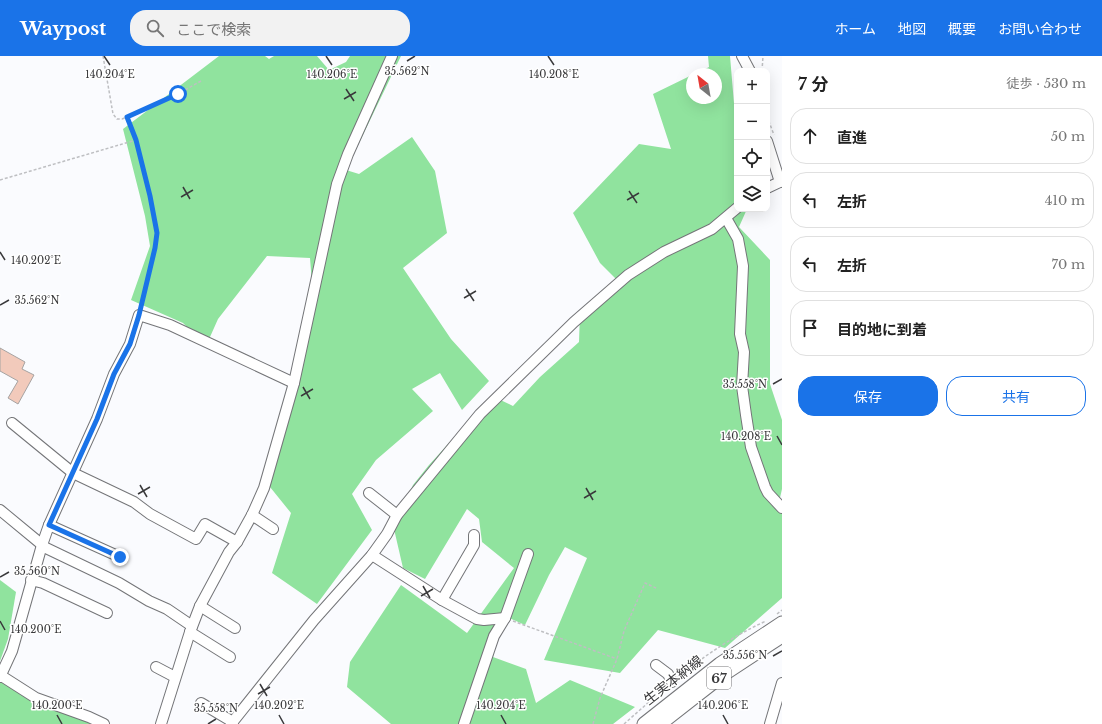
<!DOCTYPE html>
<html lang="ja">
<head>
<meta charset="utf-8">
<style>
  :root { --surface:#fff; --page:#f2f2f2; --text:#222; --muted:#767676; --line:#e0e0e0; --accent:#1a73e8 }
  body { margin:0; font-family:"Libre Baskerville","Noto Sans JP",serif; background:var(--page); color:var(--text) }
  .controls { position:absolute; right:12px; top:12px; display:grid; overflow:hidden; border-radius:8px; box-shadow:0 4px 16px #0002 }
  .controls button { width:36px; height:36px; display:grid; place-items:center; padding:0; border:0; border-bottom:1px solid var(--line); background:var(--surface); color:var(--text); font:20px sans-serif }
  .compass { position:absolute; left:686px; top:12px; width:36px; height:36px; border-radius:50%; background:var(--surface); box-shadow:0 4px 16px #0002; rotate:329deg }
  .stop { position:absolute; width:12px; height:12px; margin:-9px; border:3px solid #1a73e8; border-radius:50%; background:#fff }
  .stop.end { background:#1a73e8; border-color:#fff; box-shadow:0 1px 4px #0008 }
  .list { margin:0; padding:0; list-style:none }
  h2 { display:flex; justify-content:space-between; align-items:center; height:52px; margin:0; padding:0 16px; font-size:17px }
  h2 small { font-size:13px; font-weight:400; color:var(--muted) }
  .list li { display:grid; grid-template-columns:26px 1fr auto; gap:12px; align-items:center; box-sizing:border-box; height:56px; margin:0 8px 8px; padding:0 8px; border:1px solid var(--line); border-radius:16px }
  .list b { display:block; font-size:15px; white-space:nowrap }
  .list em { font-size:13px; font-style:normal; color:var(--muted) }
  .actions { display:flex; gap:8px; padding:12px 16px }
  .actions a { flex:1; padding:9px 0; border:1px solid var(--accent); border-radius:16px; text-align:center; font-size:14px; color:var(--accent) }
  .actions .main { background:var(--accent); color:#fff }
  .icon { flex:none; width:22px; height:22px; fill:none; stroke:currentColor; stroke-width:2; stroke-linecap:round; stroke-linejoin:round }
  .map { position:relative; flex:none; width:782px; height:668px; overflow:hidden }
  header { display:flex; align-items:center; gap:24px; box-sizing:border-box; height:56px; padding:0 20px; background:var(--accent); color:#fff }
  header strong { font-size:19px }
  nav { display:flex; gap:22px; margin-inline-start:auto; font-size:14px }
  .search { width:280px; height:36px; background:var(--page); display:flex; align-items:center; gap:10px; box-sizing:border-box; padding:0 14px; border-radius:16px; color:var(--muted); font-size:15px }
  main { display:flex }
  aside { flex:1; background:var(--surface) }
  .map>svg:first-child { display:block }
</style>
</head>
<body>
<header>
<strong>Waypost</strong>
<div class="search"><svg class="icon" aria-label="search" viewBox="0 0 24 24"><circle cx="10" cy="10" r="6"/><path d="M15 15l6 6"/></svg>ここで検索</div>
<nav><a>ホーム</a><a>地図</a><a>概要</a><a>お問い合わせ</a></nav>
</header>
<main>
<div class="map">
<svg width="782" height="668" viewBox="0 0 782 668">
  <rect width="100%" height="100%" fill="#fafbfe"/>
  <g fill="#90e39e">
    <path d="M219,0H265L269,3L274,0H317L329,14L346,6L350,0H401L346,114L359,118L412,81L435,115L447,177L403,212L451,283L489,325L462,354L440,317L412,333L433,355L376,404L352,438L372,474L317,548L272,517L291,457L270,431L288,349L314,254L310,202L267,200L218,263L206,290L183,267L131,244L150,190L145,160L123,73Z"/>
    <path d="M708,0H730L737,83V153H747L739,171L770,204V328L782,364V433L779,446L782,454V542L725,592L658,574L620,617L544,604L587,502L565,491L549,519L525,569L502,559L493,601L526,613L536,647L570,624L635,651L613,668H391L347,631L350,606L401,529L467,577L514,512L482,486L479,463L467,453L425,523L403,512L394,473L413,429L429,409L492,340L513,350L540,321L579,286L580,256L621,228L600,207L573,157L639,88L671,93L653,38L692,19V42H716V18H695L709,11Z"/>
    <path d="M0,524L16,536L8,583L0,605Z"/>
    <path d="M0,621L64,655L92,668H0Z"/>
  </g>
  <path fill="#f2cabb" stroke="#a6a3a2" d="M0,292L25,306L22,313L34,319L18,348L8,342L18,325L0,315Z"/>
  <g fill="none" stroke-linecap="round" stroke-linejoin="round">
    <defs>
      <g id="minor">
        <path d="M742,0L750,15"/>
        <path d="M767,85L780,126"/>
        <path d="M767,132L782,125"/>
        <path d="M726,162L738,183L743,210L740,278L744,296L742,330L746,359L751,391L765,431L768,437L782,452"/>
        <path d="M12,367L73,417L134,446L150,458L196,483L205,468L237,486"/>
        <path d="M369,437L397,459"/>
        <path d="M0,454L46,492L119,527L149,545L167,553L192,570"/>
        <path d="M252,459L273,473"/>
        <path d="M49,469L120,501"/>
        <path d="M372,499L442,544L477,563L484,564L505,562"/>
        <path d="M31,524L43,527L107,557"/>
        <path d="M442,544L474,489V479"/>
        <path d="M200,550L235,572"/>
        <path d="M190,576L230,601"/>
        <path d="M656,609L668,618L672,626"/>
        <path d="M156,611L175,621"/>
        <path d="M0,619L36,642L89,661L104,668"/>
        <path d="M0,621L12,595L42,489L49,469L97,363L114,318L130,288L139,259L170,269L294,327"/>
        <path d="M201,647L233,666"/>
        <path d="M161,668L190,576L200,550L229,496L237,486L252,459L264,432L294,327L337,128L348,98L392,0"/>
        <path d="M231,668L314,564L372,499L387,478L397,459L480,358L574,266L628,219L664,196L712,173L737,152"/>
        <path d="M464,668L494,580L505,562L528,498"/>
        <path d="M770,668L782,627"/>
      </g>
      <g id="major">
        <path d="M644,668L720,608L782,567"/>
        <path d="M660,668L724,618L782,580"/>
      </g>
    </defs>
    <use href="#minor" stroke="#747578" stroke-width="12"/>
    <use href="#major" stroke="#747578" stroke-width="15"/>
    <g stroke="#bebfc2" stroke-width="1.5" stroke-dasharray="3 2" stroke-linecap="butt">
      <path d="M103,0L113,58L117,63H122L127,61L178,38L201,25"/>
      <path d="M762,15L763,0"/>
      <path d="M767,50L768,63L774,79"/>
      <path d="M127,61L136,84L150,140L157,177L155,193L141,251"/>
      <path d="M0,124L136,84"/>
      <path d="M777,558L782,554"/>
      <path d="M513,565L617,603"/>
      <path d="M678,621C706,599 733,580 766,565"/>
      <path d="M593,668L600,642L617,603L624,575L645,527L658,533"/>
      <path d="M624,668L666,631"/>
    </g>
    <use href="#minor" stroke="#fff" stroke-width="10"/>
    <use href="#major" stroke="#fff" stroke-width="13"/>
  </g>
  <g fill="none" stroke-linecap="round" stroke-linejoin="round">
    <path stroke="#1a73e8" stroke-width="5" d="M120,501L49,469L97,363L114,318L130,288L139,259L155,192L157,177L150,140L136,84L127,61L178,38"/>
  </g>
  <path fill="none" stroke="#39393b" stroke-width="1.5" d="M104,0L110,9M326,0L332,9M548,0L554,9M407,5L415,0M346,33L354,45M344,43L356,36M183,131L190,143M629,135L637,147M181,141L193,134M627,144L639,137M0,196L5,204M466,233L474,245M464,242L476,235M0,249L9,244M773,328L782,323M303,331L310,343M301,340L313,333M777,380L782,389M140,429L147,441M586,432L593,444M138,438L150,431M584,442L596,435M0,521L9,516M423,530L430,542M421,540L433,533M0,565L5,574M773,600L782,595M260,628L267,640M258,638L270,631M57,659L62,668M279,659L284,668M501,659L506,668M723,659L728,668M208,668L216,663"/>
  <g text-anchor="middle" stroke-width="3" stroke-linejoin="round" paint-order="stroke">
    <rect fill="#fff" stroke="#747476" stroke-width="1" x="707" y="611" width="24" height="22" rx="3"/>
    <g font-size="13" font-weight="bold" fill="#39393b">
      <text x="719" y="627">67</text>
    </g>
    <g font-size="14" fill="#39393b" stroke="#fff">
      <text transform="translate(673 624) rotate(-38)" y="5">生実本納線</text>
    </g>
  </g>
  <g font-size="10" text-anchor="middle" fill="#39393b" stroke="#fff" stroke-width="3" stroke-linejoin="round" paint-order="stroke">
    <text x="407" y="19">35.562°N</text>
    <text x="332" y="22">140.206°E</text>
    <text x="110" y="22">140.204°E</text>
    <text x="554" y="22">140.208°E</text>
    <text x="36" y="208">140.202°E</text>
    <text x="37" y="248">35.562°N</text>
    <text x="745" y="332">35.558°N</text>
    <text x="746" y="384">140.208°E</text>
    <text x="37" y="519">35.560°N</text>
    <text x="36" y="577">140.200°E</text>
    <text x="745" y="603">35.556°N</text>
    <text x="57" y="653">140.200°E</text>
    <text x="279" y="653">140.202°E</text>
    <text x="501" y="653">140.204°E</text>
    <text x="723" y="653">140.206°E</text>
    <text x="216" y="656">35.558°N</text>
  </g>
</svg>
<div class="controls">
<button>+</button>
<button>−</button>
<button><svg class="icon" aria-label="locate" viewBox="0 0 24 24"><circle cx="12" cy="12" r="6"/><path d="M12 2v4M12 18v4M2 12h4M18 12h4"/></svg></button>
<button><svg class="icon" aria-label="layers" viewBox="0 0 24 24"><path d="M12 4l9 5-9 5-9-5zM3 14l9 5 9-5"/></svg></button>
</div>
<svg class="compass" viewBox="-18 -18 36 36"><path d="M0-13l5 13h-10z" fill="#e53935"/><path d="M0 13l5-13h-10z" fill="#767676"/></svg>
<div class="stop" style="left:178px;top:38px"></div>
<div class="stop end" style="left:120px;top:501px"></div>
</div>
<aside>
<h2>7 分<small>徒歩 · 530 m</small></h2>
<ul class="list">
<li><svg class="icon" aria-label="ahead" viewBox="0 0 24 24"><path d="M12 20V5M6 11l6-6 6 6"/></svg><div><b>直進</b></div><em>50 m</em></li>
<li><svg class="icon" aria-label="left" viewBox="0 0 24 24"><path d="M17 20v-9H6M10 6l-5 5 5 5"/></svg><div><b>左折</b></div><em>410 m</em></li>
<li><svg class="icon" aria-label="left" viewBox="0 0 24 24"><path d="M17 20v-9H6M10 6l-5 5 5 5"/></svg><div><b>左折</b></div><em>70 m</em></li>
<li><svg class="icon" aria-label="arrive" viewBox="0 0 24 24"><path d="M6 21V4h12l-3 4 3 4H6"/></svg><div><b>目的地に到着</b></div></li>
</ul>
<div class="actions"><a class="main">保存</a><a>共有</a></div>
</aside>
</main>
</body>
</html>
